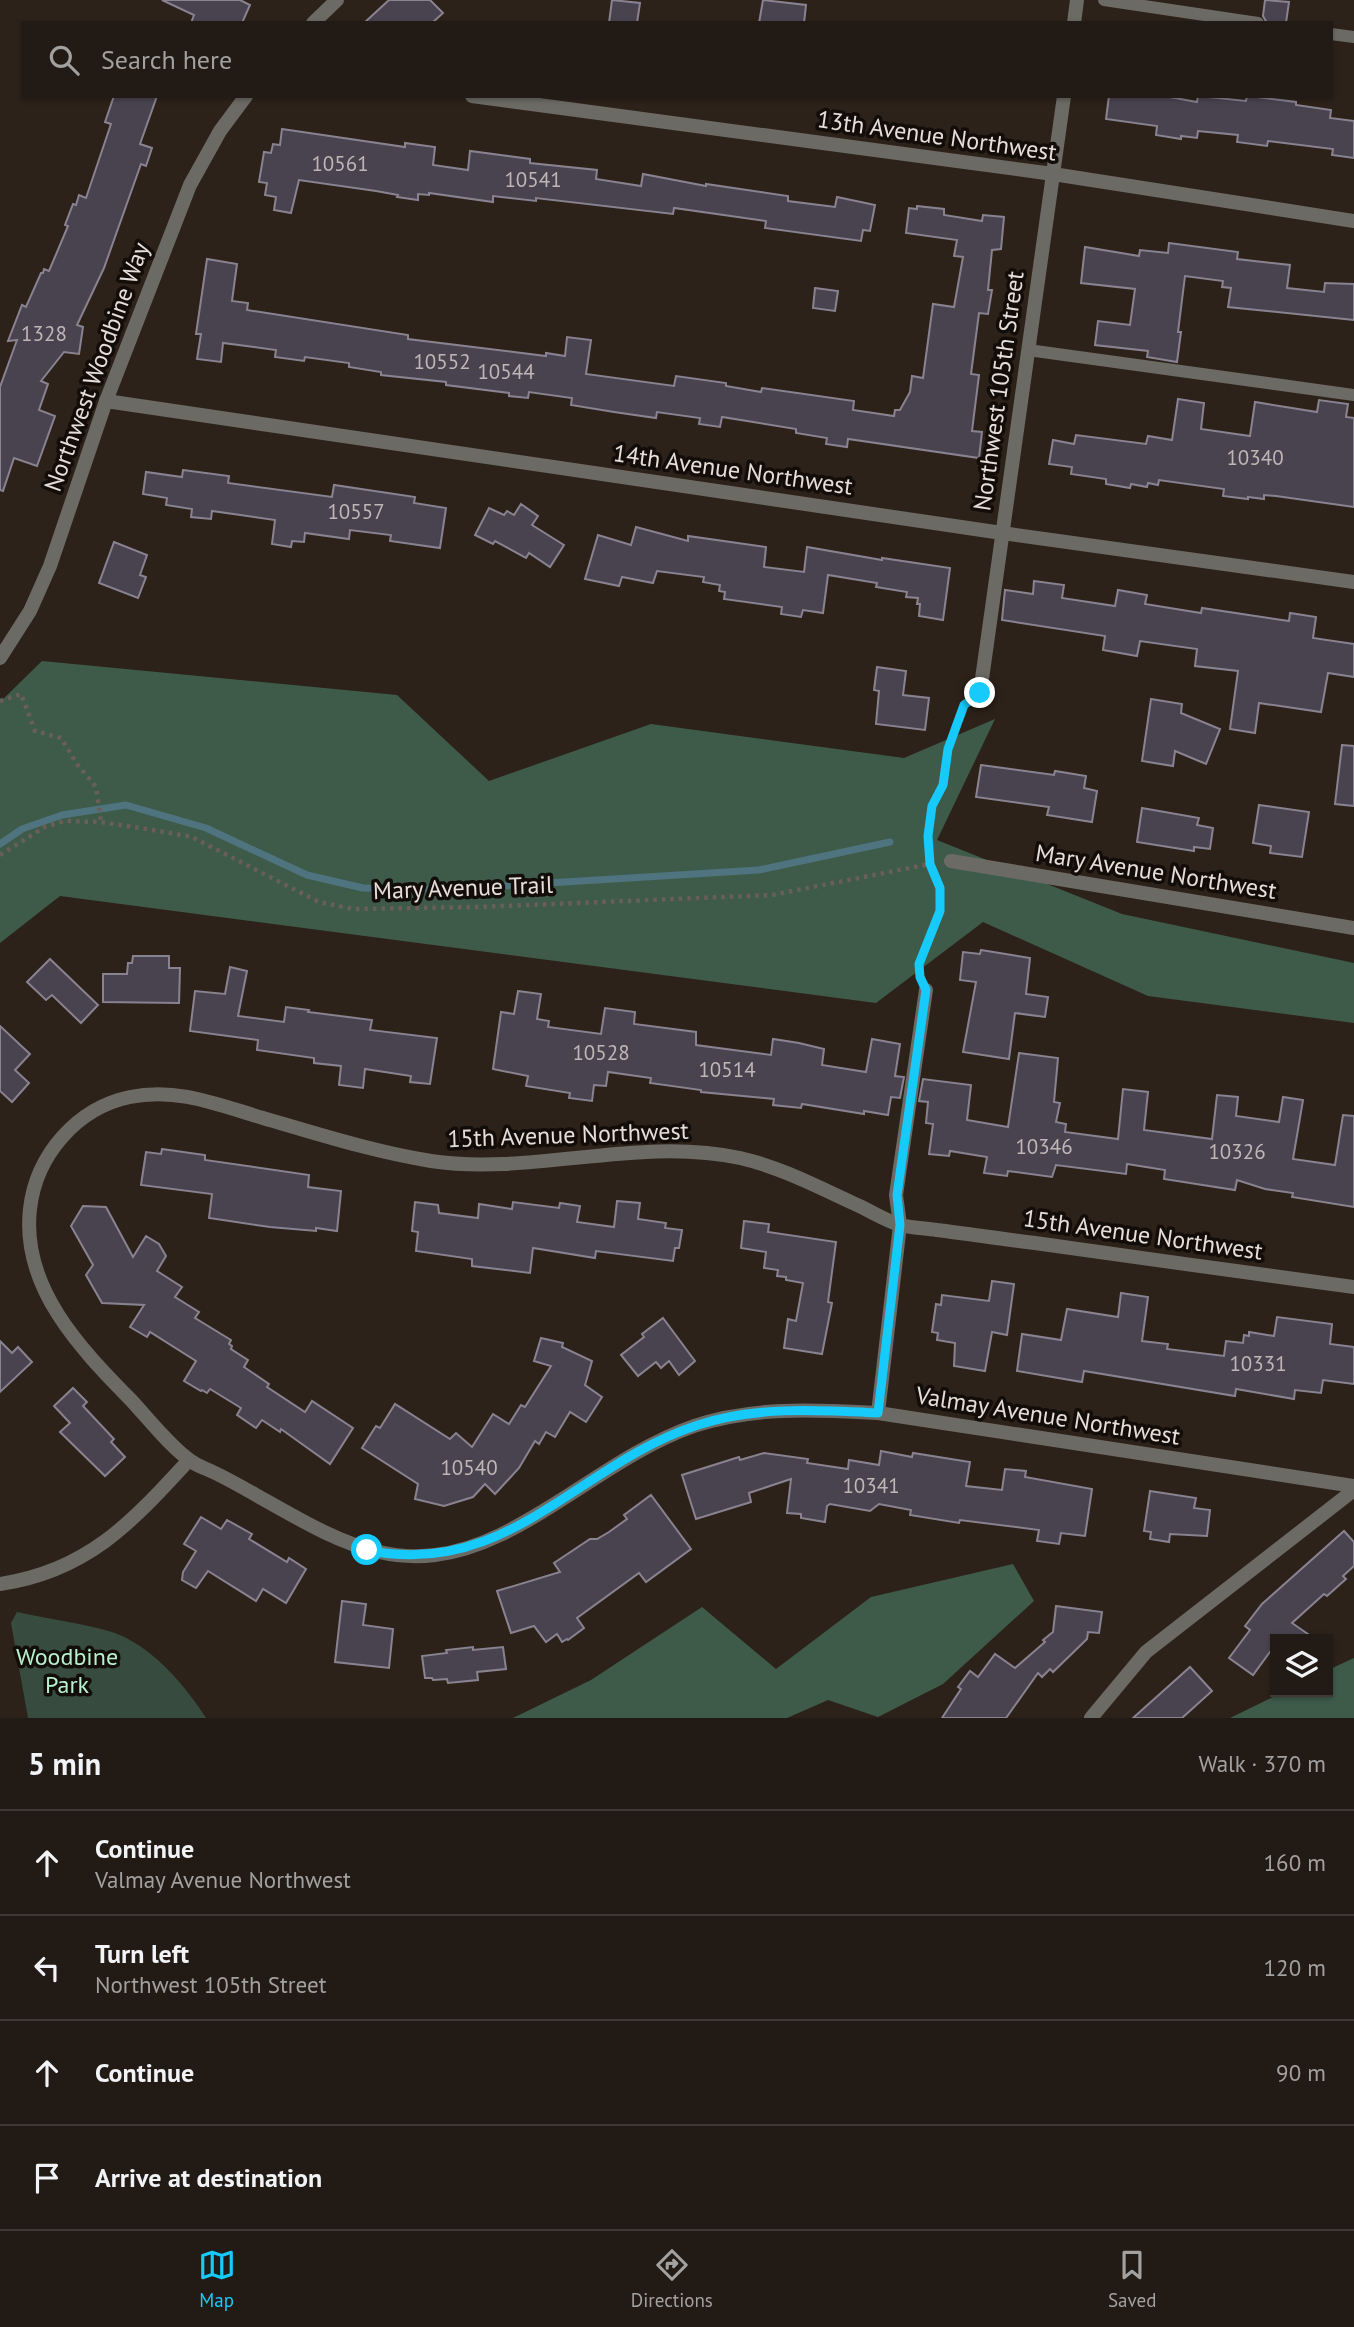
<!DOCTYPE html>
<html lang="en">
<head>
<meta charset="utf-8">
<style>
  :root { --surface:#221a14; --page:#2a231d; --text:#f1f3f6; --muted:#a2a1a0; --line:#3f3834; --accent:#16cafb }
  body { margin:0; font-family:"PT Sans",sans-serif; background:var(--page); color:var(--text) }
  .controls { position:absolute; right:21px; bottom:21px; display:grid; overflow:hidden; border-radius:0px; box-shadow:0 2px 5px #0004 }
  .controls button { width:63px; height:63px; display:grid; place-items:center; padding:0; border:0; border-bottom:2px solid var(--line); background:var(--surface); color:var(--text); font:35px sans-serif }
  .stop { position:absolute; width:21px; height:21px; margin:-16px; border:5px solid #16cafb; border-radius:50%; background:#fff }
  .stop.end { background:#16cafb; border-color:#fff; box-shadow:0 2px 7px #0008 }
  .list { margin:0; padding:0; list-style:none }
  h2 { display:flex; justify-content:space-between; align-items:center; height:91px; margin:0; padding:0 28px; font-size:30px }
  h2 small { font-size:23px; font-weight:400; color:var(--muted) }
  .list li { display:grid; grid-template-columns:46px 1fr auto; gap:21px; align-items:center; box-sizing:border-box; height:105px; padding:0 28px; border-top:2px solid var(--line) }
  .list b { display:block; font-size:26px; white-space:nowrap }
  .list p { margin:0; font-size:23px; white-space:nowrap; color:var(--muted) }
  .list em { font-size:23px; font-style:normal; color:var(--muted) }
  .icon { flex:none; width:38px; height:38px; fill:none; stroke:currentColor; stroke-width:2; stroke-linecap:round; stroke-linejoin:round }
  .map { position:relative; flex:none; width:1354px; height:1718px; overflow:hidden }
  .search { position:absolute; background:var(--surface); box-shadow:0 2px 5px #0004; left:21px; right:21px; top:21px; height:77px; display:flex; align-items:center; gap:18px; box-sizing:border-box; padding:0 24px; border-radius:0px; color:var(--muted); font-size:26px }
  .sheet { height:511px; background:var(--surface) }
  nav { display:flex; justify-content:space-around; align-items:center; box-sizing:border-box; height:98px; border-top:2px solid var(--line); background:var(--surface); font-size:19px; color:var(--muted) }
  nav a { display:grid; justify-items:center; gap:4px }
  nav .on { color:var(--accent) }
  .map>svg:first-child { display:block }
</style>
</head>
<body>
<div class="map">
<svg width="1354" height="1718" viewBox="0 0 1354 1718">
  <rect width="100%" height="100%" fill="#2d221a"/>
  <path fill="#374c3f" d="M17,1612C48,1619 81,1623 112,1632C151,1645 185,1685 206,1718H28L11,1623Z"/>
  <g fill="#3e5b4a">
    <path d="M42,661L397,695L489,781L651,724L904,758L995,719L937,840L1122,914L1354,963V1023L1148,996L983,922L876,1003L60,896L0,943V702Z"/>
    <path d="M1013,1564L1034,1601L943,1684L878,1717L828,1700L787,1718H513L591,1680L702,1607L776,1669L871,1597Z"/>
    <path d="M1354,1658V1718H1230L1283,1692H1328V1670Z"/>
  </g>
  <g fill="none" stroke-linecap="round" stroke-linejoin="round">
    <path stroke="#4f747f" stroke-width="7" d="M0,844L22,829L62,815L126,805L206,828L307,875L363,888L453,889L759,870L890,842"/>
  </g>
  <g fill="#49434f" stroke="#898391" stroke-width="2">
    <path d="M162,0H240L250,5L242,23H191L194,15Z"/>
    <path d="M389,0H430L443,13L432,23H364Z"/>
    <path d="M612,0L640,3L637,23H609Z"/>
    <path d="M763,0L806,5L804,23H759Z"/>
    <path d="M1265,0L1289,2L1286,23H1267L1263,16Z"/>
    <path d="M114,96H157L140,144L152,148L146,166L141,164L104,268L77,325L83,327L79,354L64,352L41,381L48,384L39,410L55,416L37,466L14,458L3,491L0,490V387L17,340L8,341L22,305L26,307L41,273H43L44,269L49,271L68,226L65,225L73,204L76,205L79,195L86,198L111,124L105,122Z"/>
    <path d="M1109,96H1164L1197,102L1198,96L1246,101L1247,96H1249L1296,102V105L1331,110L1330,118L1354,121V158L1332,155L1333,149L1268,141L1267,146L1237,142L1238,135L1198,131L1197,138L1181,136V139L1156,135L1157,126L1106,119Z"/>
    <path d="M282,129L405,147V143L435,147L433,165L468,170L470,151L530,159V163L597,170L596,179L641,186L643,174L706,186V184L788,196V201L835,207L837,197L875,205L870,231L863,230L861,241L765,228L766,221L674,208L673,214L536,198V201L493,196V202L429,193V195L418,194V200L397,197L398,195L376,191L299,180L291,213L274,210L276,197L265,195L267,183L259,182L264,152L271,153L273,144L280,145Z"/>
    <path d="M917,206L944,209V215L982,221L983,215L1004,217L1001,249L992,250L988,290H992L988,314L979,313L971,374L979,375L972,431L982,432L979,458L848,439L847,447L826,444L827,438L796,433V429L722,417L720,427L699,424L700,418L657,412L656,418L614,412L571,405L572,398L529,392L528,398L509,396V393L446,385V382L381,375V372L349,367V363L305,357L304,361L275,357L276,350L223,343L221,362L197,359L201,334H196L207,259L237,264L232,301L248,303L247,310L408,335V339L546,356V353L565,356L567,337L591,340L586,374L674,386L676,376L726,383V386L761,392L762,388L854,401L853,410L894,416L895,410H900L910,392L912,376L923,378L933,304L954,307L963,257L954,256L957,240L906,233L909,208L917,209Z"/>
    <path d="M1169,243L1238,252L1237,259L1290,265L1287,288L1324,292L1325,283L1354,284V320L1228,307L1231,288L1222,287L1223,281L1185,276L1178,332H1181L1177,362L1147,357L1148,351L1095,345L1098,321L1130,325L1135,289L1081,283L1085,247L1139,256L1140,250L1168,253Z"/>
    <path d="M815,288L838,291L835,311L813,308Z"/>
    <path d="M1178,399L1204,403L1201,429L1250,436L1255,402L1317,412L1319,400L1348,404L1346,417L1354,418V507L1276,496L1264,495V499L1248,497V499L1223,496L1224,489L1159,480L1158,485L1148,483L1147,487L1131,484L1130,488L1106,484V479L1071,474L1072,467L1049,464L1053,440L1074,444L1076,435L1146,444L1148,436L1172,440Z"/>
    <path d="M183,470L229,476L228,483L332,497L334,485L415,497L414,503L446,508L440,548L390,541L391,535L350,530L349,539L305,533L304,542L292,541L291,547L272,544L275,520L212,511L211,519L191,517L192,509L166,505L167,498L143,494L146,472L182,477Z"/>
    <path d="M521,504L538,516L532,525L564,545L550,567L529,553L526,558L495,541L493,544L475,535L489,508L504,515L507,511L514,515Z"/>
    <path d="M636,527L688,541V536L766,547L764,567L804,572L807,547L882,560V558L950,568L943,620L919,616L920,604H917L918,598L906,597L907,592L876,587L877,583L828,575L823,613L803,610L801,617L781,614L782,607L724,599L725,592L719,591L720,585L703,582L704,577L657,571L653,583L622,577L619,586L585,579L598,535L631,545Z"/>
    <path d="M114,542L147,555L140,575L146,577L138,598L99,583Z"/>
    <path d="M1034,581L1064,585L1062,598L1115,606L1118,590L1147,595L1145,604L1201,613L1202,608L1289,621L1290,613L1316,617L1313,638L1354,644V677L1328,673L1321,712L1259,703L1255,733L1230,729L1238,671L1195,666L1197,649L1140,641L1137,656L1103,650L1105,636L1002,620L1005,590L1033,594Z"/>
    <path d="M877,667L906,671L903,695L929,698L925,730L876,724L879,691L874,690Z"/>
    <path d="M1151,699L1182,704L1181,713L1220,729L1206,764L1175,751L1173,766L1142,761Z"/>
    <path d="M1342,745L1354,746V806L1335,804Z"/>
    <path d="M981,765L1054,775L1055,771L1086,776L1084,788L1097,791L1092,822L1047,815L1049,807L976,797Z"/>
    <path d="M1259,805L1309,812L1302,857L1270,853L1271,846L1253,843Z"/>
    <path d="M1142,808L1199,818L1197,825L1213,828L1210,849L1194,847V851L1137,842Z"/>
    <path d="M981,950L1030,958L1026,994L1048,997L1045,1017L1015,1013L1009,1059L963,1052L976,982L960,980L963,952L980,954Z"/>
    <path d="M133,956H169V968H180L179,1003L103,1002V974H127L128,963H132Z"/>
    <path d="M50,959L98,1005L81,1023L52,995L46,1000L27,982Z"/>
    <path d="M230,967L247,971L238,1016L284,1022L286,1007L309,1010L308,1012L372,1020L370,1030L437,1038L430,1084L410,1082L411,1076L365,1069L363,1088L339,1085L341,1066L314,1063V1058L257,1050L258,1040L190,1031L195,991L225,994Z"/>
    <path d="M518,991L541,994L537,1019L549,1021L548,1027L601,1034L605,1008L635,1012L634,1024L696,1032V1045L771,1055L773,1039L799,1043L824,1049L822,1065L866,1072L872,1039L900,1044L895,1076L904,1077L900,1098L891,1097L888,1115L864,1111V1114L802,1104L801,1108L773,1105L774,1099L701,1092V1090L650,1083L651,1078L608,1072L606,1086L594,1085L592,1101L569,1098L570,1093L526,1086L528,1076L493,1069L501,1012L514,1014Z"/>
    <path d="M0,1026L30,1054L15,1070L29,1083L12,1102L0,1091Z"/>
    <path d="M1019,1053L1058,1058L1054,1102L1060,1103L1056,1122L1066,1124L1065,1132L1118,1139L1123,1089L1148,1092L1144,1130L1212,1139L1217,1095L1238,1097L1236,1116L1279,1122L1283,1097L1303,1100L1293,1159L1335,1165L1343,1115L1354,1116V1207L1292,1197L1293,1193L1265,1189L1237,1180L1235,1190L1164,1179L1165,1170L1127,1164L1126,1174L1056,1165L1052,1177L1008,1171L1007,1176L984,1173L987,1157L950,1151L949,1156L929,1154L933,1124L926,1123L928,1102L919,1101L923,1079L971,1085L967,1120L1008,1127Z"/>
    <path d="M162,1149L205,1155V1160L309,1175L308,1187L341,1191L337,1231L316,1228V1231L270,1227L209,1218L212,1194L141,1185L146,1152L161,1154Z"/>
    <path d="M617,1201L640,1203L638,1219L666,1223L665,1228L682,1230L679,1248H675L673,1261L596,1251L595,1258L533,1248L530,1273L472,1266V1259L416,1251L418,1232L412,1231L415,1202L438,1205L439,1213L478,1218L479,1204L512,1209L513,1202L559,1208L560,1203L580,1206L577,1222L614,1227Z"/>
    <path d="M83,1206L106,1207L133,1257L146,1236L159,1244L166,1256L157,1271L182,1287L175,1297L199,1312L195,1318L231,1340L229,1344L232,1346L231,1349L248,1360L244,1367L269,1384L267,1387L305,1412L312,1401L353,1428L330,1464L281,1429L280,1432L262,1420L256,1428L237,1415L241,1408L210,1389L207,1393L202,1390L201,1391L184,1381L196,1361L150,1332L147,1337L130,1327L144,1305L102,1303L86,1275L93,1265L71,1226Z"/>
    <path d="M744,1221L769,1224L768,1232L836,1242L828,1302L832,1303L822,1354L784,1348L788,1319L796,1321L803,1283L786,1280V1277L777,1276L778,1270L764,1268L766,1252L741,1248Z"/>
    <path d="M992,1281L1014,1284L1007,1335L992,1332L985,1371L954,1366L955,1343L937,1340L938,1333L932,1332L936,1304L941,1305L942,1295L989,1301Z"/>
    <path d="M1121,1293L1148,1297L1142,1341L1168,1344L1167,1349L1224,1356L1226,1341L1243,1343L1244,1335L1249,1336V1332L1274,1336L1277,1317L1332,1324L1330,1344L1354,1347V1384L1323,1380L1321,1393L1295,1390L1294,1399L1236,1389L1235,1396L1084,1371L1082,1382L1017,1371L1022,1334L1061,1340L1067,1309L1118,1317Z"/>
    <path d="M663,1318L695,1361L679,1375L669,1361L661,1368L656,1362L638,1376L621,1355L644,1337L642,1334Z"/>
    <path d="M541,1338L563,1343L562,1347L592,1361L585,1385L602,1397L586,1422L570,1412L555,1437L546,1432L539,1444L535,1441L519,1468L495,1494L485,1484L473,1497L444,1506L415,1499L418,1484L362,1448L376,1426L380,1428L395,1404L450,1439L456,1433L472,1447L493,1414L509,1424L521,1405L525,1407L551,1366L534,1361Z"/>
    <path d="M0,1341L12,1353L18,1347L32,1362L0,1392Z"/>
    <path d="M73,1388L87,1402L83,1406L114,1439L111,1442L125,1457L105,1476L60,1432L70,1423L54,1406Z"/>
    <path d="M881,1451L912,1457L913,1453L970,1462L966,1486L1002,1490L1005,1469L1026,1471L1025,1477L1092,1489L1085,1536L1061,1533L1059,1544L1037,1541L1039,1530L960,1520L959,1523L910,1515L911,1510L879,1504L870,1511L830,1504L827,1506L825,1522L801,1518V1514L787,1513L791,1479L749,1493L751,1502L696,1519L682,1475L739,1457L740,1460L764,1453L808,1459L807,1463L848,1469L849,1460L879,1465Z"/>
    <path d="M1150,1491L1196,1498L1194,1508L1210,1510L1207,1536L1170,1534L1169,1542L1150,1539L1151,1532L1144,1531Z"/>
    <path d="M651,1495L691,1549L646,1582L639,1573L577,1618L584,1628L568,1640L567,1639L562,1642L557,1634L546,1642L534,1626L511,1633L497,1591L560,1572L554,1563L590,1539H597L609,1532L627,1519L624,1515Z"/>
    <path d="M201,1517L221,1529L227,1520L252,1534L249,1539L287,1562L289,1558L306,1569L286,1603L263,1589L256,1601L208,1571L196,1588L182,1580L183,1572L196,1551L184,1544Z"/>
    <path d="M1344,1531L1354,1542V1566L1343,1576L1346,1579L1327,1596L1324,1594L1292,1623L1315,1639H1275V1645L1253,1675L1229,1658L1250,1630L1245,1626L1262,1604Z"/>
    <path d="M342,1601L366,1604L363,1625L393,1629L389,1668L335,1662Z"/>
    <path d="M1056,1606L1102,1612L1099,1633L1088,1632L1087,1639L1053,1672L1050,1669L1042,1677L1038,1673L1006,1718H942L961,1689L958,1687L970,1671L978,1677L995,1654L1015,1668L1045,1642L1043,1640L1053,1632Z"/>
    <path d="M473,1647V1650L503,1647L506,1669L477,1672L478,1680L448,1683L447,1679L433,1680L432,1678H425L422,1656L447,1653L446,1650Z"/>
    <path d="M1190,1667L1212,1691L1182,1718H1133Z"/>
  </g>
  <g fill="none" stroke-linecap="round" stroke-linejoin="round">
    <g stroke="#695f58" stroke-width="4.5" stroke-dasharray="3.5 5" stroke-linecap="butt">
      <path d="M0,701L21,694L35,731L61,738L77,764L96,787L101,822"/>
      <path d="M0,855L45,827L64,821L101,822L153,830L192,837L319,902L353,909L479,907L772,895L935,863"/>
      <path d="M920,976L919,964L940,911V888L930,864L928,836L932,806L943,785L949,749L965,704"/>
    </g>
    <g stroke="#6c6a64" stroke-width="12">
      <path d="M1104,0L1258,23"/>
      <path d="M1331,34L1354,37"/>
      <path d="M1028,350L1354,395"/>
    </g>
    <g stroke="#6c6a64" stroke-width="14">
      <path d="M313,23L337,0"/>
      <path d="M1074,23L1077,0"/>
      <path d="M472,96L1053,174L1354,221"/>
      <path d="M106,401L1002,533L1354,582"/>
      <path d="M0,658L30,611L50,566L106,401L190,185L220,131L246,96"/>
      <path d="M980,693L1064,96"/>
      <path d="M951,861L1354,928"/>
      <path d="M1354,1287C1248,1273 1141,1258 1035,1243C1002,1239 969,1234 937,1230C925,1228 911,1228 900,1225C884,1220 869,1210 855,1204C818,1187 780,1167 740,1158C637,1136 533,1176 431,1161C374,1152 318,1134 263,1118C219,1105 177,1087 130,1097C77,1108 36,1155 30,1209C21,1287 80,1348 130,1399C147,1417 171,1448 191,1461C197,1466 205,1468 213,1472C228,1479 242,1487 256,1495C341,1543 402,1582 500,1535C567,1503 623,1451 694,1426C753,1406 817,1410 878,1413L1354,1486"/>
      <path d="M878,1413L900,1225L896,1195L926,990"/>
      <path d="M0,1584C88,1571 132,1522 189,1460"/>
      <path d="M1091,1718L1146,1652L1354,1490"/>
    </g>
  </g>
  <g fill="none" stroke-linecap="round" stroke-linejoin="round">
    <path stroke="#16cafb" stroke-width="9" d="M367,1550C507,1580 579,1463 698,1425C756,1406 818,1410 878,1413L900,1225L897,1195L926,990L920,977L919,964L940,911V888L930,864L928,836L932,806L943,785L948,749L964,705L980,693"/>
  </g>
  <g text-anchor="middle" stroke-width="7" stroke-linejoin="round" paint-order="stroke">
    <g font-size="21" fill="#bfb7b6">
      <text x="340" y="171">10561</text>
      <text x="533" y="187">10541</text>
      <text x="44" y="341">1328</text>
      <text x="442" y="369">10552</text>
      <text x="506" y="379">10544</text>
      <text x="1255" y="465">10340</text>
      <text x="356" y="519">10557</text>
      <text x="601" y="1060">10528</text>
      <text x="727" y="1077">10514</text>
      <text x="1044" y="1154">10346</text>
      <text x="1237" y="1159">10326</text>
      <text x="1258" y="1371">10331</text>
      <text x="469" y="1475">10540</text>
      <text x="871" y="1493">10341</text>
    </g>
    <g font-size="24" fill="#e6ded8" stroke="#120d09">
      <text transform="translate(937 136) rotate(8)" y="8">13th Avenue Northwest</text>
      <text transform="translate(97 367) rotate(-70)" y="8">Northwest Woodbine Way</text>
      <text transform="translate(999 391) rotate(-82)" y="8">Northwest 105th Street</text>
      <text transform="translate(733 470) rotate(8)" y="8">14th Avenue Northwest</text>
      <text transform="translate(1156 872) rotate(9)" y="8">Mary Avenue Northwest</text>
      <text transform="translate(463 888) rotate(-2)" y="8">Mary Avenue Trail</text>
      <text transform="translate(568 1135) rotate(-2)" y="8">15th Avenue Northwest</text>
      <text transform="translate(1143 1235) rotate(8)" y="8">15th Avenue Northwest</text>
      <text transform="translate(1048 1416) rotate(9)" y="8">Valmay Avenue Northwest</text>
    </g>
    <g font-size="24" fill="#b7f0cd" stroke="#120d09">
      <text x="67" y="1665">Woodbine<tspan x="67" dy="28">Park</tspan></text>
    </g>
  </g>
</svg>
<div class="controls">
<button><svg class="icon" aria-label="layers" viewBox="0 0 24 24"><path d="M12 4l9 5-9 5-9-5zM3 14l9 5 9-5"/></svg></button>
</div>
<div class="stop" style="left:367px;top:1550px"></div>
<div class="stop end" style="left:980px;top:693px"></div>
<div class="search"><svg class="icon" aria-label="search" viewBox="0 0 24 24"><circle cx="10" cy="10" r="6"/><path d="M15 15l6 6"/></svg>Search here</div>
</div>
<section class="sheet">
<h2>5 min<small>Walk · 370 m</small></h2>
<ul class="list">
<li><svg class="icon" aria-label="ahead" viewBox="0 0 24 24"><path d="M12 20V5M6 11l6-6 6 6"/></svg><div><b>Continue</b><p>Valmay Avenue Northwest</p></div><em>160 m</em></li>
<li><svg class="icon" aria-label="left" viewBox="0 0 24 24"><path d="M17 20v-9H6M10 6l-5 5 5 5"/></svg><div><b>Turn left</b><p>Northwest 105th Street</p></div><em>120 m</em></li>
<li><svg class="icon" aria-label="ahead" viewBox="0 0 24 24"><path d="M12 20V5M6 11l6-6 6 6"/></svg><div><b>Continue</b></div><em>90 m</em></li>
<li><svg class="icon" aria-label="arrive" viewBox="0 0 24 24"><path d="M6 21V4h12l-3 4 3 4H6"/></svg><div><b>Arrive at destination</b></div></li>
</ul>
</section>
<nav>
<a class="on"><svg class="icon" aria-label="map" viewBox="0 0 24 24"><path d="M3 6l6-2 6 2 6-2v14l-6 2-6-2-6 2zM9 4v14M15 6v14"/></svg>Map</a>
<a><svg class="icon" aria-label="directions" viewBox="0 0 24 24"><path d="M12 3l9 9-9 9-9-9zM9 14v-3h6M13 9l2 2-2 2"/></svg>Directions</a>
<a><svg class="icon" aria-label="saved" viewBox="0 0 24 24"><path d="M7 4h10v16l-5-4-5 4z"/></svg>Saved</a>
</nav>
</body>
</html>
